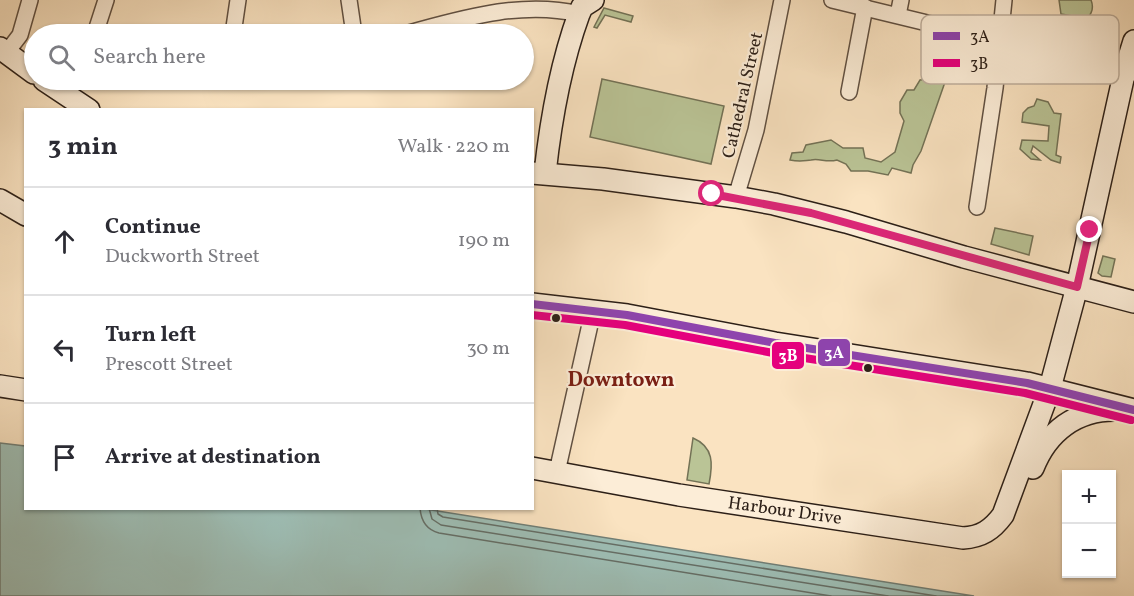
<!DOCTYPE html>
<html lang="en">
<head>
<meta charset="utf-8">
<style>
  :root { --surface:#fff; --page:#f2f2f3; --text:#2b2b33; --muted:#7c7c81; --line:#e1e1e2 }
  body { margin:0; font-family:Vollkorn,serif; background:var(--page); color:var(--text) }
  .controls { position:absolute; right:18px; bottom:18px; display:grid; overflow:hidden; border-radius:0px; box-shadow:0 2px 4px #0004 }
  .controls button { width:54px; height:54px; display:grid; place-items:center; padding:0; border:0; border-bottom:2px solid var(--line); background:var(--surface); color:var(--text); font:30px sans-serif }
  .stop { position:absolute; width:18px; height:18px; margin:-14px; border:4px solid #db2777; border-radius:50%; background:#fff }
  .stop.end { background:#db2777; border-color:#fff; box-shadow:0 2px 6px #0008 }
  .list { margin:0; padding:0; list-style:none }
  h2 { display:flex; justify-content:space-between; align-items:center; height:78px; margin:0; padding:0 24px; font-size:26px }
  h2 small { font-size:20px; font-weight:400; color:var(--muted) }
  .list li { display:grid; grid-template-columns:39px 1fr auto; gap:18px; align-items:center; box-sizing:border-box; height:108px; padding:0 24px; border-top:2px solid var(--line) }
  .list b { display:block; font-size:22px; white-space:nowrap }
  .list p { margin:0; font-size:20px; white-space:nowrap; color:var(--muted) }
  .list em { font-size:20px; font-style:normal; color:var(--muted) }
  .icon { flex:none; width:33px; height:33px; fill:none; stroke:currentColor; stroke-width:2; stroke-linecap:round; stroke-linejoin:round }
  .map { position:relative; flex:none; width:1134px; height:596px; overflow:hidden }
  .search { position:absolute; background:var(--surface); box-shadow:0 2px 4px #0004; left:24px; top:24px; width:510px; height:66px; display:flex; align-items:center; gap:15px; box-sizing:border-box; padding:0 21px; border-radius:33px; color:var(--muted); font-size:22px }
  .panel { position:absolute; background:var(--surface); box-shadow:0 2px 4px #0004; left:24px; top:108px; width:510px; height:402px; border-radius:0px }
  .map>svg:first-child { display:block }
</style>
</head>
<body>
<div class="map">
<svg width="1134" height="596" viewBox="0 0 1134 596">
  <rect width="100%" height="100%" fill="#fae3c1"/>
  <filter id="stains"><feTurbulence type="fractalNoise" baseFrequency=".00333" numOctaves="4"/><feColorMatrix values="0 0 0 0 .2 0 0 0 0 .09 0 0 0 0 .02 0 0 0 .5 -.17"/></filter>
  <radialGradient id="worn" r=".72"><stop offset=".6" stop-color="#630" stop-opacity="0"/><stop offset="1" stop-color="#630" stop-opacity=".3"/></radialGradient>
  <g fill="#bac496" stroke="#737256" stroke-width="1.5">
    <path d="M1059,0H1091C1095,10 1090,16 1083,23L1078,17L1061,14Z"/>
    <path d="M604,8L633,16L631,22L605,15L597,28L594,27Z"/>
    <path d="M602,79L724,106L711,164L590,137Z"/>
    <path d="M930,79L945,82L921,151L913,165L911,173L892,168L888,175L868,171H851L846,164L837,160C826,163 820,158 811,160C802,161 800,162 790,160L792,153L803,152L806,145L831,140L843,148H863L865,158L881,162L895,152L904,121L900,113V102L907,90H914L920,80Z"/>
    <path d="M1037,99L1048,102L1054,113L1061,114L1056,155L1061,157L1060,163L1051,160L1033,146L1031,152L1040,160L1031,159L1020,149L1022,140L1048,141L1049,126L1022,122L1023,113L1028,108L1034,106Z"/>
    <path d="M995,228L1033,236L1029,255L991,244Z"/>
    <path d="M1103,256L1115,259L1111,277L1102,276L1098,273Z"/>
    <path d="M693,438C714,447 713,464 709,484L687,480Z"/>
  </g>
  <path fill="#9ebeb5" stroke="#707e76" stroke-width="1.5" d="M0,443L25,446L26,508L425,509L974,596H0Z"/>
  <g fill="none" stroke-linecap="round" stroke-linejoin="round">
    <g stroke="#656e66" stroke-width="1.5">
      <path d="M420,508C421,521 427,530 439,533L831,596"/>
      <path d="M429,508L432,519L441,525L888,596"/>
      <path d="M437,508L438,514L443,517L936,596"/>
    </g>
    <defs>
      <g id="street">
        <path d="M349,0L354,34"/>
        <path d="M832,0L1134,73"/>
        <path d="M898,15L901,0"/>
        <path d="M95,34L106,0"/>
        <path d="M233,34L238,0"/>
        <path d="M405,34C461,19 521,0 579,14"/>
        <path d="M7,52L20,35L30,0"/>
        <path d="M849,92L865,7"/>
        <path d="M736,197L756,130L782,0"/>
        <path d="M977,207L995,88L1004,0"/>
        <path d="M557,472L593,311"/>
      </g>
      <g id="secondary">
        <path d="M0,48L34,73"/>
        <path d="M44,80L89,110"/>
        <path d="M532,173L603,179L736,197L774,204L846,222L964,257L1134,302"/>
        <path d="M545,173C551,118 560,66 579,14L582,7L593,0"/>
        <path d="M0,200L26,215"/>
        <path d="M532,304L627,315L775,343L1027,383L1134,410"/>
        <path d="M0,386L26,390"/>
        <path d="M532,468L679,495L963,538C981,537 992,530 1003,515L1050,388L1077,287L1125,70L1134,41"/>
        <path d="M1033,468C1047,432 1076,409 1117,410"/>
      </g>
    </defs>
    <use href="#street" stroke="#605042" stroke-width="18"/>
    <use href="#secondary" stroke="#2c1f17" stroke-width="24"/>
    <use href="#street" stroke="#fcedd7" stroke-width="15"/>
    <use href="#secondary" stroke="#fcedd7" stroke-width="21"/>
    <defs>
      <path id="bus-1" d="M532,304L627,315L775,343L1027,383L1134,410"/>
      <path id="bus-2" d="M532,315L625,325L773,353L1025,393L1131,420"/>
    </defs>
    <use href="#bus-1" stroke="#fcedd7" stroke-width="12"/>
    <use href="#bus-2" stroke="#fcedd7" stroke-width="12"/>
    <use href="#bus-1" stroke="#8e44ad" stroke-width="8"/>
    <use href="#bus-2" stroke="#e5007d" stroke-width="8"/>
  </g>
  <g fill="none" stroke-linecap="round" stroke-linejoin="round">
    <path stroke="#db2777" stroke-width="8" d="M712,194L811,213L1077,287L1090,230"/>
  </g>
  <g fill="#2c1f17" stroke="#fcedd7" stroke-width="2">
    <circle cx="556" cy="318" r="5"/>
    <circle cx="868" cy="368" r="5"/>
  </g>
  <g text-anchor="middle" stroke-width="4.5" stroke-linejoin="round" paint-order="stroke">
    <g font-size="18" fill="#2c1f17" stroke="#fcedd7">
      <text transform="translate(742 95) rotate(-77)" y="6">Cathedral Street</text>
      <text transform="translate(785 510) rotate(8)" y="6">Harbour Drive</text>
    </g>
    <g font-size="21" font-weight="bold" fill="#7a1f14" stroke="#fcedd7">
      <text x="621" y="386">Downtown</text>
    </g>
  </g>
  <rect x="921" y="15" width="198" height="69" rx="9" fill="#fcedd7" stroke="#beaf9d" stroke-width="1.5"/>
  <rect x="933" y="32" width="27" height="8" fill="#8e44ad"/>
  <rect x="933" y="59" width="27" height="8" fill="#e5007d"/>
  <g font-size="16" fill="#2c1f17">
    <text x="970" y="42">3A</text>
    <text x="970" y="69">3B</text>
  </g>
  <g stroke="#fcedd7" stroke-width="2">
    <rect x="817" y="338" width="34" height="29" rx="6" fill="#8e44ad"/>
    <rect x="771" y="341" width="34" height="29" rx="6" fill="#e5007d"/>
  </g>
  <g font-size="16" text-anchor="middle" font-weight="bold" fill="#fff">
    <text x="834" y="358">3A</text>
    <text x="788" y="361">3B</text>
  </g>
  <rect width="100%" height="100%" filter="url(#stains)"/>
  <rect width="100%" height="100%" fill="url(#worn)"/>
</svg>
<div class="controls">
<button>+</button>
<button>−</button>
</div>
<div class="stop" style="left:712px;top:194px"></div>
<div class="stop end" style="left:1090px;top:230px"></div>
<div class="search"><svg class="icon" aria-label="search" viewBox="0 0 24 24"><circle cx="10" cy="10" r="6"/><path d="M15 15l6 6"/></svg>Search here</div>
<section class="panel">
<h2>3 min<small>Walk · 220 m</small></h2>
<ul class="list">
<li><svg class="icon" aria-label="ahead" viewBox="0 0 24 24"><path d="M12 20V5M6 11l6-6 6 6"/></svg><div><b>Continue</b><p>Duckworth Street</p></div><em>190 m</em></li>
<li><svg class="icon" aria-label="left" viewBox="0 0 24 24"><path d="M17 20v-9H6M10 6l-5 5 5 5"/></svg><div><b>Turn left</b><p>Prescott Street</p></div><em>30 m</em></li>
<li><svg class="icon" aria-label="arrive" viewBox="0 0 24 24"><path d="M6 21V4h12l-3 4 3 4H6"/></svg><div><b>Arrive at destination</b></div></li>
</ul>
</section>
</div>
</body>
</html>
